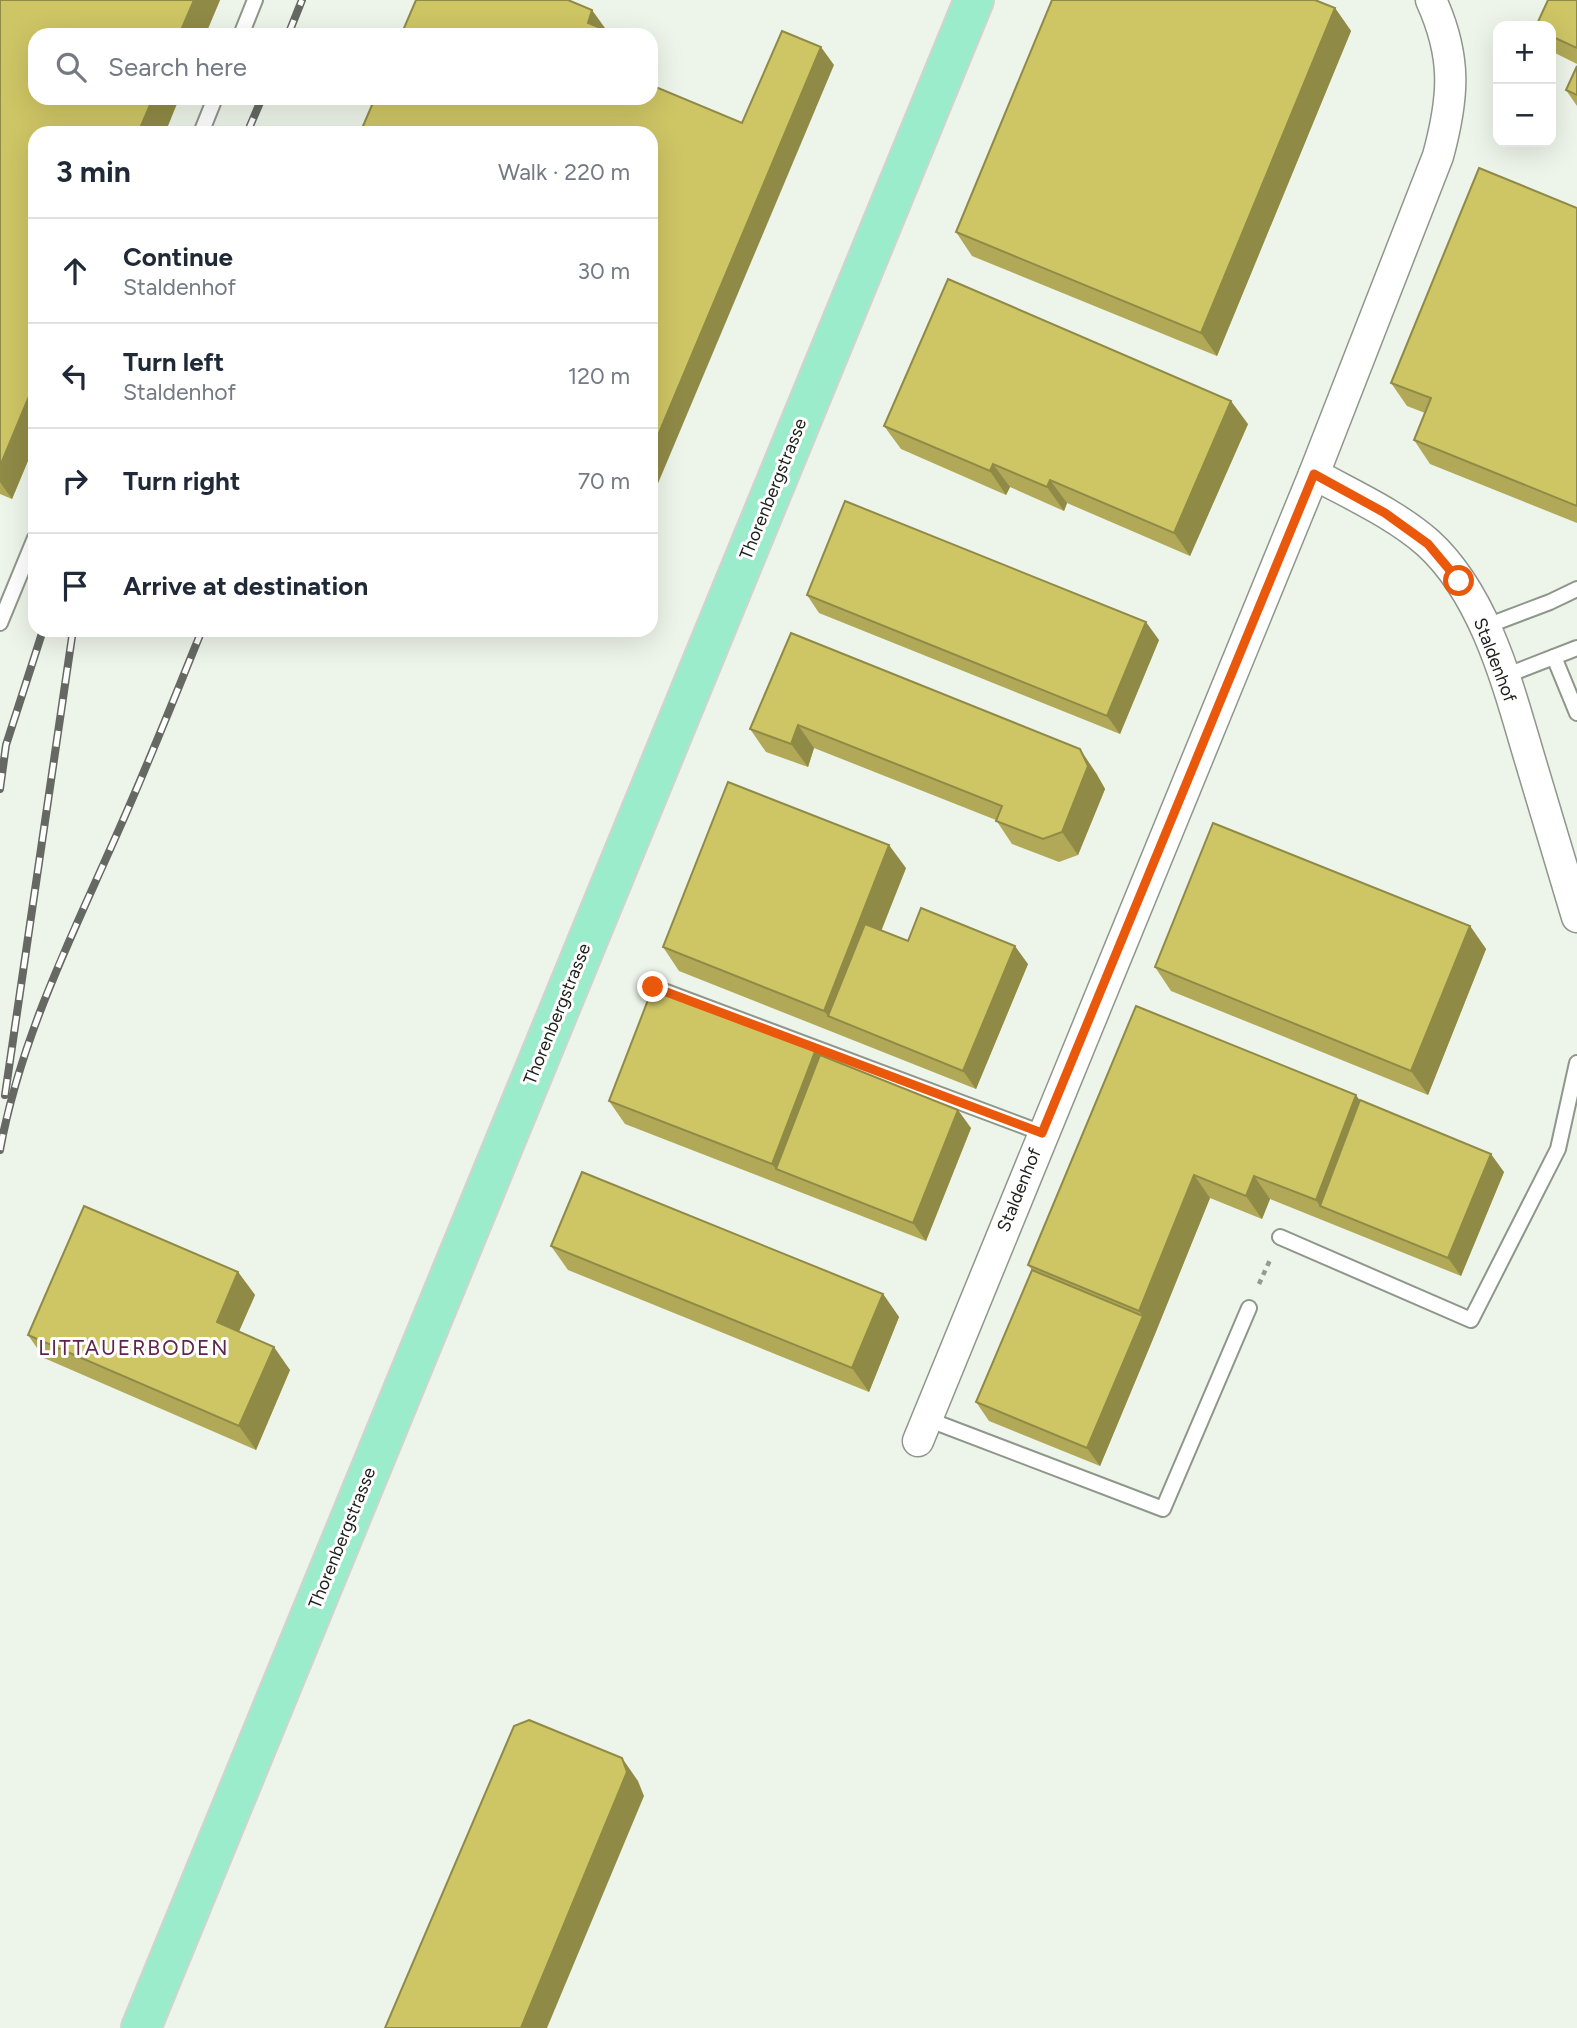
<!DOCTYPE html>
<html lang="en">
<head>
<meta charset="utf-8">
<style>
  :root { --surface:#fff; --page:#f6f6f7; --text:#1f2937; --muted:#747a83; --line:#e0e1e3 }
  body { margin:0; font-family:Figtree,sans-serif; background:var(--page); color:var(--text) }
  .controls { position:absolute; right:21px; top:21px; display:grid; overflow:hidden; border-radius:14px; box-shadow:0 7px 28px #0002 }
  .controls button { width:63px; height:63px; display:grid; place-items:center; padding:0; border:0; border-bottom:2px solid var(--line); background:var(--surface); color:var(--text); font:35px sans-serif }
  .stop { position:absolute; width:21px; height:21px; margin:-16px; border:5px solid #ea580c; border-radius:50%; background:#fff }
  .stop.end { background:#ea580c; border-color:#fff; box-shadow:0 2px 7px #0008 }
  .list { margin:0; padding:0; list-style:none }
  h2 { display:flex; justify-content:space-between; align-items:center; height:91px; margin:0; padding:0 28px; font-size:30px }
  h2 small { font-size:23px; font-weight:400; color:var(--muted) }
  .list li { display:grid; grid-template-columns:46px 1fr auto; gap:21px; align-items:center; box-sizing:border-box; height:105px; padding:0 28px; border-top:2px solid var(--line) }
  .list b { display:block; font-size:26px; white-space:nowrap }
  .list p { margin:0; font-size:23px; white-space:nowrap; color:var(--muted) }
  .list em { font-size:23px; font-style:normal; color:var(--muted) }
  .icon { flex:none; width:38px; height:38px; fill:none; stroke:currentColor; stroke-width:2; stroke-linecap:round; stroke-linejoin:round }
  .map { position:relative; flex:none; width:1577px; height:2028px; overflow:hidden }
  .search { position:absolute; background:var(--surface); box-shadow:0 7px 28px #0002; left:28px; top:28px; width:630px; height:77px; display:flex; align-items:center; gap:18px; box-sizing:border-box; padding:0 24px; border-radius:21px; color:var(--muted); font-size:26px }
  .panel { position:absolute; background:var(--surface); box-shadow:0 7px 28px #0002; left:28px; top:126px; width:630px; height:511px; border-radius:21px }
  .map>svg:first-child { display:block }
</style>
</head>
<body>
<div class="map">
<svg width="1577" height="2028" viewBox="0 0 1577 2028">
  <rect width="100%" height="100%" fill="#edf4e9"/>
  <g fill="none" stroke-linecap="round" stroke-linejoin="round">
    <defs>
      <g id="lane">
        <path d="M241,35L255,0"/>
        <path d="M201,133L215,98"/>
        <path d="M0,623L35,538"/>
        <path d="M1484,627L1550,602L1577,589"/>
        <path d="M1554,657L1577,713"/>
        <path d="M1505,676L1577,648"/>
        <path d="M653,987L1042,1133"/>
        <path d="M1280,1237L1471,1320L1558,1149L1577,1063"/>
        <path d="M927,1419L1163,1509L1249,1308"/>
      </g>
      <g id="street">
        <path d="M1314,474C1352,495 1395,514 1428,543C1487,597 1509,690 1531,763C1546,814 1562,866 1577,917"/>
        <path d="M918,1441L1314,474L1438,156C1454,97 1457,57 1431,0"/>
      </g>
      <path id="primary" d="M141,2028L974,0"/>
    </defs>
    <use href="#lane" stroke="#8f968b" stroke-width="18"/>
    <use href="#street" stroke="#8f968b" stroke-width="33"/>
    <use href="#primary" stroke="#d2d2d1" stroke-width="42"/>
    <path stroke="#949991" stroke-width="4.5" stroke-dasharray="5 5" stroke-linecap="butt" d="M1259,1284L1270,1260"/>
    <use href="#lane" stroke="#fff" stroke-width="14"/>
    <use href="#street" stroke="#fff" stroke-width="30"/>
    <use href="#primary" stroke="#9beccb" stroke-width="38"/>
    <defs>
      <g id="rail">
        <path d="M288,35L302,0"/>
        <path d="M247,133L262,98"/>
        <path d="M0,789L6,745L43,630"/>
        <path d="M5,1095L73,630"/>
        <path d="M0,1150C21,1035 74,932 120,827C149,762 175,696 202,630"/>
      </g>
    </defs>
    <use href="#rail" stroke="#666963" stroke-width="8"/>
    <use href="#rail" stroke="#fff" stroke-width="5" stroke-dasharray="16" stroke-linecap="butt"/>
  </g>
  <g fill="#b1a957">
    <path d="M0,0H220L165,133H35V444L12,499L0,494Z"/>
    <path d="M1577,0V64L1551,51V26Z"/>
    <path d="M1335,8L1351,31L1217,356L972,256L956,232Z"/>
    <path d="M1577,66V106L1566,90Z"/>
    <path d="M1577,208V523L1430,464L1414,440L1425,413L1407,406L1391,383Z"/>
    <path d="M1248,424L1190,556L1067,503L1064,511L1010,487L1006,495L901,449L884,426Z"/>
    <path d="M807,595L1159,640L1120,734L819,613Z"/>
    <path d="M791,633L1096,773L1105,789L1078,855L1059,862L1012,844L996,820L814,748L808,767L766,752L750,729Z"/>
    <path d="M906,868L881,930L908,941L1028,964L976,1089L679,971L663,947Z"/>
    <path d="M1470,926L1486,949L1428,1095L1171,991L1155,967Z"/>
    <path d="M1136,1006L1360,1100L1504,1172L1461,1276L1270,1199L1262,1219L1210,1198L1155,1334L1100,1466L989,1421L976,1402L1032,1270L1028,1265Z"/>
    <path d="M820,1055L971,1128L926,1241L625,1124L609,1101Z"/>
    <path d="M551,1246L883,1294L899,1317L869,1392L568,1270Z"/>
    <path d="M238,1272L255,1295L239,1331L290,1370L256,1450L44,1358L28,1335Z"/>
  </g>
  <g fill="#908a47">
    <path d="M194,0H220L205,35H179Z"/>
    <path d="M1335,8L1351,31L1217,356L1201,333Z"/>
    <path d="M592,10L605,28L603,35L588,23Z"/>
    <path d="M821,47L834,65L651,500V452Z"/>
    <path d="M153,98H179L165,133H138Z"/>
    <path d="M35,382V444L12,499L0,482V466Z"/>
    <path d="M1231,401L1248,424L1190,556L1174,533Z"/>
    <path d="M993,464L1010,487L1006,495L990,471Z"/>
    <path d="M1050,480L1067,503L1064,511L1047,487Z"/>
    <path d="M1146,622L1159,640L1120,734L1107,716Z"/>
    <path d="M798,725L814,748L808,767L791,744Z"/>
    <path d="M1080,749L1096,773L1105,789L1078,855L1062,832Z"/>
    <path d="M889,845L906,868L845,1023L828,1016L824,1011Z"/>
    <path d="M1470,926L1486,949L1428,1095L1411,1071Z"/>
    <path d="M1015,946L1028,964L976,1089L963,1071Z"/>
    <path d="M816,1049L832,1073L776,1169L772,1164Z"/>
    <path d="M1356,1095L1373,1119L1320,1206L1316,1200Z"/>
    <path d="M958,1110L971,1128L926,1241L913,1223Z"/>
    <path d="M1491,1154L1504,1172L1461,1276L1448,1258Z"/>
    <path d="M1194,1175L1210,1198L1155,1334L1100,1466L1087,1448L1143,1316L1139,1311Z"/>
    <path d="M1254,1176L1270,1199L1262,1219L1246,1196Z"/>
    <path d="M238,1272L255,1295L233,1345L217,1322Z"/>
    <path d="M883,1294L899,1317L869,1392L852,1368Z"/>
    <path d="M274,1347L290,1370L256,1450L239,1426Z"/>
    <path d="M622,1758L638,1781L644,1796L547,2028H521Z"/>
  </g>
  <g fill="#cec565" stroke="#908a47" stroke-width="2">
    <path d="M0,0H194L179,35H35V98H153L138,133H35V382L0,466Z"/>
    <path d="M416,0H568L592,10L588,23L613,33L612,35H401Z"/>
    <path d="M1052,0H1315L1335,8L1201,333L956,232Z"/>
    <path d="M1548,0H1577V48L1551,36V26H1536Z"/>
    <path d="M782,31L821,47L651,452V133H360L375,98H651V85L742,123Z"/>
    <path d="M1577,66V95L1566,90Z"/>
    <path d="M1479,168L1577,208V506L1414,440L1431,398L1391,383Z"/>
    <path d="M948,279L1231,401L1174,533L1050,480L1047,487L993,464L990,471L884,426Z"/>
    <path d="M845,501L1146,622L1107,716L807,595Z"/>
    <path d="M791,633L1080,749L1088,766L1062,832L1043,839L996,821L1002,806L798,725L791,744L750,729Z"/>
    <path d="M728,782L889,845L824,1011L663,947Z"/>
    <path d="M1213,823L1470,926L1411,1071L1155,967Z"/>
    <path d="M921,908L1015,946L963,1071L828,1016L865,924L908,941Z"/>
    <path d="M653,987L816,1049L772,1164L609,1101Z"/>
    <path d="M1136,1006L1356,1095L1316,1200L1254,1176L1246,1196L1194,1175L1139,1311L1028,1265Z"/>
    <path d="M820,1055L958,1110L913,1223L776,1169Z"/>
    <path d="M1360,1100L1491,1154L1448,1258L1320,1206Z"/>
    <path d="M582,1172L883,1294L852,1368L551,1246Z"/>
    <path d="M84,1206L238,1272L217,1322L274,1347L239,1426L28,1335Z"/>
    <path d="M1032,1270L1143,1316L1087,1448L976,1402Z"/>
    <path d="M529,1720L622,1758L627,1772L521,2028H385L514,1726Z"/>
  </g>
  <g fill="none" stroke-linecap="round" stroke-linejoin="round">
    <path stroke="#ea580c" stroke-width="9" d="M653,987L1042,1133L1314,474L1385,513L1428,544L1459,581"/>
  </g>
  <g text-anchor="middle" stroke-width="6" stroke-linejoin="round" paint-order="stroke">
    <g font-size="18" fill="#1d1f1b" stroke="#fff">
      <text transform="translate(773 489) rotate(-68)" y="6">Thorenbergstrasse</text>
      <text transform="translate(1495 660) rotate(69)" y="6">Staldenhof</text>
      <text transform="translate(557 1014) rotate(-68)" y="6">Thorenbergstrasse</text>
      <text transform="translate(1019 1190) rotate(-68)" y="6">Staldenhof</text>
      <text transform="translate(342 1538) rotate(-68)" y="6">Thorenbergstrasse</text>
    </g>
    <g font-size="21" letter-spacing="2" fill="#60244a" stroke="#fff">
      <text x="134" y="1355">LITTAUERBODEN</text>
    </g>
  </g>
</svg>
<div class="controls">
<button>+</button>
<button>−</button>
</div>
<div class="stop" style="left:1459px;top:581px"></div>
<div class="stop end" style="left:653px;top:987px"></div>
<div class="search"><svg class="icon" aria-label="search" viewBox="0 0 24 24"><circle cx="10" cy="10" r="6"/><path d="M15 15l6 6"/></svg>Search here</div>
<section class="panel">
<h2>3 min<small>Walk · 220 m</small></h2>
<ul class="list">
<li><svg class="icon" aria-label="ahead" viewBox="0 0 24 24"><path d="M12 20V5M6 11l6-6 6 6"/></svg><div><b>Continue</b><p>Staldenhof</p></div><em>30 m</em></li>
<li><svg class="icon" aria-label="left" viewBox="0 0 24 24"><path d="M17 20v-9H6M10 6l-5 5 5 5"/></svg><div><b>Turn left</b><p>Staldenhof</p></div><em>120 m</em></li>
<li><svg class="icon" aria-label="right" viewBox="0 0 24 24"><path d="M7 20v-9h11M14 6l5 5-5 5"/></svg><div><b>Turn right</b></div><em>70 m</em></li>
<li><svg class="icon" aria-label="arrive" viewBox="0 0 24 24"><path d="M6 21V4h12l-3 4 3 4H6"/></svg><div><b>Arrive at destination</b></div></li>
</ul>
</section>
</div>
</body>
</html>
